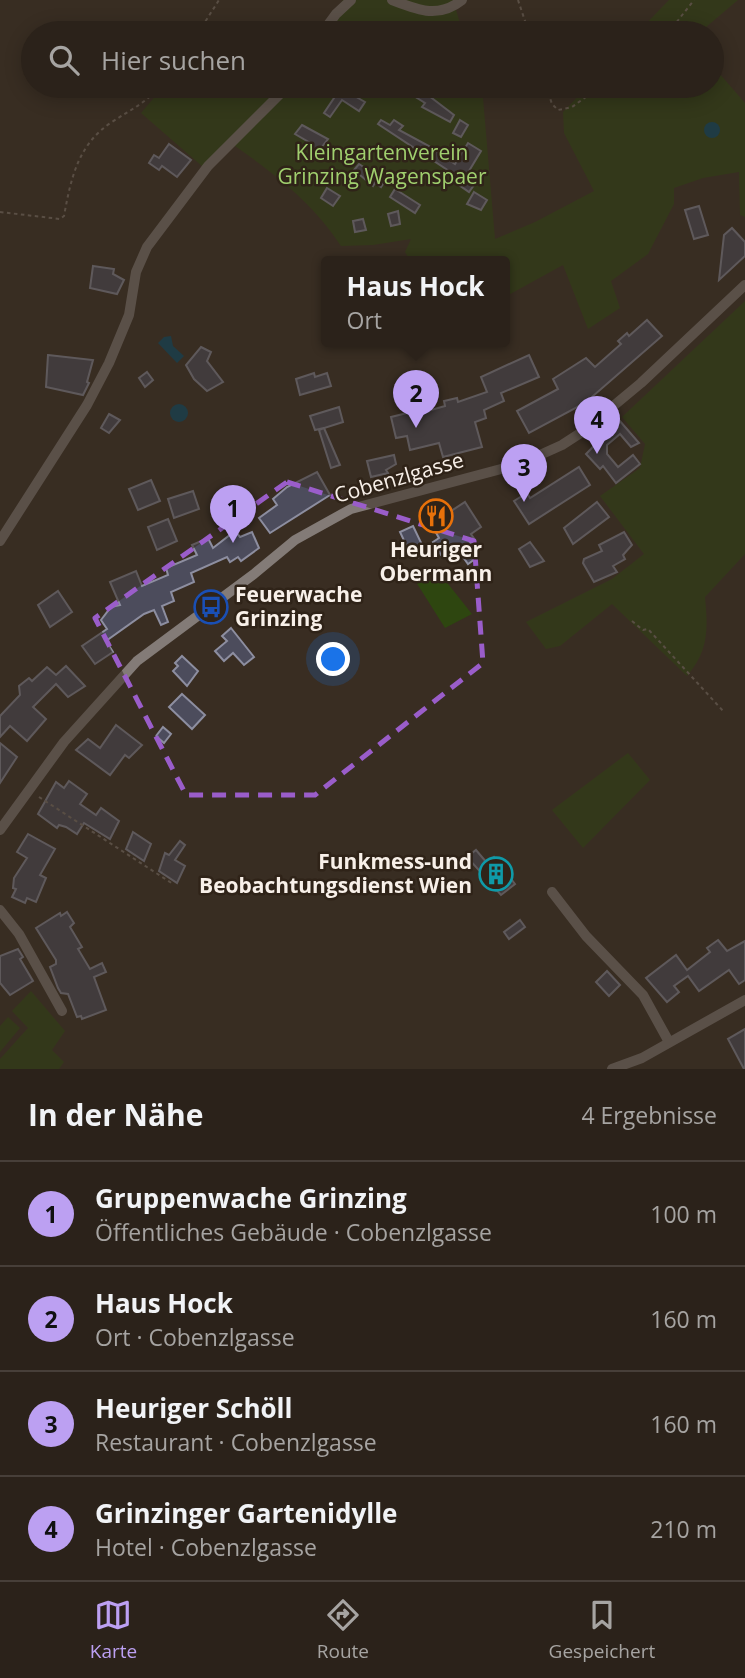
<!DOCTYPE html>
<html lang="de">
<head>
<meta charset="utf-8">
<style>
  :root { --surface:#2b221a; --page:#372f27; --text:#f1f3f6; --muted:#a6a4a2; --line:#473f39; --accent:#bca0f2 }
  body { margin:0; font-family:"Open Sans",sans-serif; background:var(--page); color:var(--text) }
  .you { position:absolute; left:334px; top:660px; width:24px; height:24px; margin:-18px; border:5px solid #fff; border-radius:50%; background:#1a73e8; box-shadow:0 0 0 10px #1a73e833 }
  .badge { display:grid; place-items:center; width:46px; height:46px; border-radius:50%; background:var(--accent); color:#111; font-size:23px; font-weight:700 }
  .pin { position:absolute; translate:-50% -58px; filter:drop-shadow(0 2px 4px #0008) }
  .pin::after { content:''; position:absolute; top:37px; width:24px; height:21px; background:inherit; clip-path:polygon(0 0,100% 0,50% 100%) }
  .popup { position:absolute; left:321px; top:256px; width:189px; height:91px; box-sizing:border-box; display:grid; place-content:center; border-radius:7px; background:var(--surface); filter:drop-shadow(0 2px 5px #0005); font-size:23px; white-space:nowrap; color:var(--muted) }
  .popup b { font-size:26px; color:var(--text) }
  .popup::after { content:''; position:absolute; left:50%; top:100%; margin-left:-14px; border:14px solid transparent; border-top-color:var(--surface) }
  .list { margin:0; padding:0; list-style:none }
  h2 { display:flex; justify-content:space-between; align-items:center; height:91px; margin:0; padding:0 28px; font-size:30px }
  h2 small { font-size:23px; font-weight:400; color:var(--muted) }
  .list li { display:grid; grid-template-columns:46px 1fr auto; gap:21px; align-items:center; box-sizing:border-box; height:105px; padding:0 28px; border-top:2px solid var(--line) }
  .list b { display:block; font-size:26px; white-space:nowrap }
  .list p { margin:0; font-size:23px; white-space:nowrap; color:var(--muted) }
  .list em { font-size:23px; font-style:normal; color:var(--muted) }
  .icon { flex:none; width:38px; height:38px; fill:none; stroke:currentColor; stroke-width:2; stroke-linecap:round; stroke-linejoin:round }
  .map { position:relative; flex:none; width:745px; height:1069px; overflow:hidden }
  .search { position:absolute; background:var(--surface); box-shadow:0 4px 18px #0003; left:21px; right:21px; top:21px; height:77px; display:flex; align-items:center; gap:18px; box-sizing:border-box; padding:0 24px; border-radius:38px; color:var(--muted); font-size:26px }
  .sheet { height:511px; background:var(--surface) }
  nav { display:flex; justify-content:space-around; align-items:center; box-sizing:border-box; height:98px; border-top:2px solid var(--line); background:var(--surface); font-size:19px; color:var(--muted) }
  nav a { display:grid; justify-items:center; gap:4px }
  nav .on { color:var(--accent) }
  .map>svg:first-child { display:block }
</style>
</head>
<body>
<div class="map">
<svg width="745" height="1069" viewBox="0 0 745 1069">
  <rect width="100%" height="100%" fill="#392d22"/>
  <g fill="#2e4610">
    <path d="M343,0H453L463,33H318Z"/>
    <path d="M669,0H738L699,33H637Z"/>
    <path d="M712,65L745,103V217L740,215L739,172L703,178L674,188V204L648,254L611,281L620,308L588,329L563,265L505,297V262H411L405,252L411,239L373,245L341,246C313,203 276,175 235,146L203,167L141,113L164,86H244L261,96L272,98L281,86H482L495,239L535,222L594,191L564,133L563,112L588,86H712Z"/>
    <path d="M745,301V554L705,597C708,628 709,651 687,676L612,604L560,646L546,649L526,622L612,579L644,554L600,496L640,468L645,444L622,417Z"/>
    <path d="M445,580L472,614L445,628L416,582Z"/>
    <path d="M628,753L650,780L583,848L552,810Z"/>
    <path d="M31,991L65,1031L52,1050L64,1062L59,1069H0V1059L28,1028L12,1011Z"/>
    <path d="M8,1017L20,1028L0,1052V1026Z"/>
  </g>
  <g fill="#004c6d">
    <circle cx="712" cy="130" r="8"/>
    <path d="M171,336L173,346L184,356L177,363L158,343L164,337Z"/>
    <circle cx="179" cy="413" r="9"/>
  </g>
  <g fill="#4c4c5c" stroke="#8d8ea0" stroke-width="2">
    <path d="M337,86L365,102L359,111L342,100L330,117L324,113L336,95L333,93Z"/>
    <path d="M398,86H416L454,115L450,122L422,107L425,103Z"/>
    <path d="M381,120L390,125L394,120L403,126L399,130L429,146L455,164L468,143L481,151L469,171L479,178L469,192L459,185L461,179L378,124Z"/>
    <path d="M460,120L468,125L461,137L453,133Z"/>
    <path d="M302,125L328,139L318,152L311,147L312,144L295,134Z"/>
    <path d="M169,144L191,160L177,177L162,166L159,170L149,163L154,155L159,158Z"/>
    <path d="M359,164L385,181L381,187L375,183L373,186L354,170Z"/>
    <path d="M327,188L340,196L333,206L321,198Z"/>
    <path d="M395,189L420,205L415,213L390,197Z"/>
    <path d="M474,192L487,200L481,210L467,204Z"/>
    <path d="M699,206L708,235L694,239L685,210Z"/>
    <path d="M398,211L400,224L391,226L388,214Z"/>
    <path d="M363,219L366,230L355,232L353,221Z"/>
    <path d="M732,228L745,242V256L719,280L724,235Z"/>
    <path d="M93,266L114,269L113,274L124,280L117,294L90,288Z"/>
    <path d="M647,320L662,336L585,403L529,433L517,411L558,389L553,379L586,358L595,367L621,344L618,341L627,333L629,336Z"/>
    <path d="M201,347L211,352L207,361L223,382L207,391L194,379L186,365Z"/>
    <path d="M48,355L93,360L87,382L89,383L83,395L46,387Z"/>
    <path d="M529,355L539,377L501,393L504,401L484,410L486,418L475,422L482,447L443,457L439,443L410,450L407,436L396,438L391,417L407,413L406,410L422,405L424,412L445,406L444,401L457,398L458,402L487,392L481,377Z"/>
    <path d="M147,372L153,380L145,387L139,378Z"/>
    <path d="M314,373L315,377L327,373L331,386L300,395L296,379Z"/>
    <path d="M339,407L343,422L324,428L340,465L331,468L319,430L324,428L315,430L310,416Z"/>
    <path d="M109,414L120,420L109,433L101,428Z"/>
    <path d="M619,420L639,443L631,447L620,434L607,445V454L618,467L633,455L640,464L616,483L603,466L600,469L586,454Z"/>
    <path d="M394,455L396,464L386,470L388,473L371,477L367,461Z"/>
    <path d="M579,467L590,485L529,524L514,501L527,493L530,498Z"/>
    <path d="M317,472L330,495L270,533L259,518L277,505L273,499L287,487Z"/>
    <path d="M151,480L160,501L138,510L129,489Z"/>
    <path d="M193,491L199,509L174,518L168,499Z"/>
    <path d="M465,502L481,527L471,534L475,540L467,545L475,559L468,564L456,547L441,555L433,542L439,538L425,513L442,503L448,513Z"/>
    <path d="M597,502L609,517L573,544L564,528Z"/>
    <path d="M168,519L177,541L157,550L148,527Z"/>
    <path d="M413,526L426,553L419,557L414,546L408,549L400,532Z"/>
    <path d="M235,531L240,537L252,532L259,548L241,561L238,557L230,562L227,557L191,573L194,582L171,592L174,601L162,606L168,622L161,625L154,610L144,614L106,641L113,652L95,664L82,646L107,629L101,620L111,607L120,605L110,582L136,571L142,586L168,575L166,568L197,555L192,545L208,538L213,548Z"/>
    <path d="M624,532L632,545L623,555L625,559L613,566L617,572L594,582L583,563L584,559L602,551L599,545Z"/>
    <path d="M530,542L544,561L530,567L519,549Z"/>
    <path d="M58,591L72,612L50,627L38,605Z"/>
    <path d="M231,628L254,657L244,665L233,653L224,661L215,651L227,641L222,636Z"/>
    <path d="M182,656L198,671L187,686L173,671L178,666L175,663Z"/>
    <path d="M66,666L85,686L68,697L56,684L33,707L46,719L27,741L10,726L0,737V716L20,695L19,686L29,678L32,681L47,667L56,675Z"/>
    <path d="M182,694L205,715L192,729L169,707Z"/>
    <path d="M116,725L142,745L129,758L125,755L110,775L76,750L88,739L100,748Z"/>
    <path d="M163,727L171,734L164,743L156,736Z"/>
    <path d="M0,743L17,757L0,783Z"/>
    <path d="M69,781L87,794L80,804L96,815L101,808L119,821L110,839L84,823L77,834L66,827L59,825L57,828L38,814L56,782L64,788Z"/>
    <path d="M133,832L151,844L144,861L126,849Z"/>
    <path d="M28,834L55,849L40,875L46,878L36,902L27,898L25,903L12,897L16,889L13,888L14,878L27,858L17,852Z"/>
    <path d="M180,841L185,845L175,860L185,866L177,883L159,871L165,853L169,855Z"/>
    <path d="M476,850L487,863L494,857L515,884L501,895L467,857Z"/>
    <path d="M67,912L74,923L70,927L82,947L78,949L90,969L102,963L106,972L94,977L106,1010L82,1019L81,1016L77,1017L68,994L61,993L58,988L50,967L56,964V960L36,928L60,913L61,916Z"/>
    <path d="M520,920L525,927L509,939L504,932Z"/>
    <path d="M718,940L727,951L745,941V980L739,984L729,970L699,991L688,976L674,986L679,992L667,1002L646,978L676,955L687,970L710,952L707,948Z"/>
    <path d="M18,949L23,957L20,959L33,981L10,995L0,983V956Z"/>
    <path d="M607,971L620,985L609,996L596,982Z"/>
    <path d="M745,1029V1069H744L728,1039Z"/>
  </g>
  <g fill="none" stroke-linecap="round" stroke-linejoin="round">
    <g stroke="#81766d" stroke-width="2" stroke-dasharray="3.5 3.5" stroke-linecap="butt">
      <path d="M518,0L529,33"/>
      <path d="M198,33L219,0"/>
      <path d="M668,33L694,0"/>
      <path d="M546,86L552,104L558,110L572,107L601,86"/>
      <path d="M0,212L60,219L64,216C71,178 78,144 112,122C130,110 146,103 160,86"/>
      <path d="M632,621L643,630L648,629L724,712"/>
      <path d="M39,797L173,884"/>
    </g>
    <g stroke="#837b77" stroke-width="10">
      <path d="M392,0C418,10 438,19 462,0"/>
      <path d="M322,33L336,14L351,0"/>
      <path d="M0,541L87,405L109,363L129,315L136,272L147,247L208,166L288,86"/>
      <path d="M0,830L64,742L137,661L254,574L295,540L351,509L520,464L562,445L582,432L641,383L745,285"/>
      <path d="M552,892L586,936L643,995L669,1042"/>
      <path d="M0,910L19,934L62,1011"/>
      <path d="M612,1069L642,1058L745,1000"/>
    </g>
  </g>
  <path d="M0 0H745V1069H0ZM287,482L474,541L483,663L315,795H186L95,618Z" fill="#392d22" fill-opacity=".55" fill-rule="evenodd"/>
  <path fill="none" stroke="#9a5dca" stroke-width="5" stroke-dasharray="14 9" stroke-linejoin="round" d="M287,482L474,541L483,663L315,795H186L95,618Z"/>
  <defs>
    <symbol id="restaurant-ring" viewBox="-11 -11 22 22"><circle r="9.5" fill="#2f2318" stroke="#e8710a" stroke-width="1.5"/><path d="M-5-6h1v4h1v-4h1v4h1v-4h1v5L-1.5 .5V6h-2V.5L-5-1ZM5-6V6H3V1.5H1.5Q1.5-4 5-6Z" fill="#e8710a"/></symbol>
    <symbol id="bus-ring" viewBox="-11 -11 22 22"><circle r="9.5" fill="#2f2318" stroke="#1a4fb4" stroke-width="1.5"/><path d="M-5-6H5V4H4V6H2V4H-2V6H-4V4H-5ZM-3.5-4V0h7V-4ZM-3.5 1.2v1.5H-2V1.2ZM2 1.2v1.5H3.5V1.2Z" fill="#1a4fb4"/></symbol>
    <symbol id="building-ring" viewBox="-11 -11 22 22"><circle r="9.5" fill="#2f2318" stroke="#0f9aa8" stroke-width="1.5"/><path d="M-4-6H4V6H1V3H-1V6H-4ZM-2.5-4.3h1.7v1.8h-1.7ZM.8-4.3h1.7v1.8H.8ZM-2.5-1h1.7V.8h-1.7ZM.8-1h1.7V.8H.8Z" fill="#0f9aa8"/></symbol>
  </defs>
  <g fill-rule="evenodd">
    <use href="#restaurant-ring" x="417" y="497" width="38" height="38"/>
    <use href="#bus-ring" x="192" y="588" width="38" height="38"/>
    <use href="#building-ring" x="477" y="855" width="38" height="38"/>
  </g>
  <g text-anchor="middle" stroke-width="5" stroke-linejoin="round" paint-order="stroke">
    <g font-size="21" fill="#a0cf6e" stroke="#2f2318">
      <text x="382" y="160">Kleingartenverein<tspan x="382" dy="24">Grinzing Wagenspaer</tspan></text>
    </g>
    <g font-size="21" fill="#f8f0e9" stroke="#2f2318">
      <text transform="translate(399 478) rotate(-16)" y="7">Cobenzlgasse</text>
    </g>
    <g font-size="21" font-weight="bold" fill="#f8f0e9" stroke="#2f2318">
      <text x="436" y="557">Heuriger<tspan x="436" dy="24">Obermann</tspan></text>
      <text x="235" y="602" text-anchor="start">Feuerwache<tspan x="235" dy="24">Grinzing</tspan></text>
      <text x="472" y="869" text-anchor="end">Funkmess-und<tspan x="472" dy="24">Beobachtungsdienst Wien</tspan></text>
    </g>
  </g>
</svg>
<div class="you"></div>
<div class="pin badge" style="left:233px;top:543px">1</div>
<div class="pin badge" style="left:416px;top:428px">2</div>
<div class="popup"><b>Haus Hock</b>Ort</div>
<div class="pin badge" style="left:524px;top:502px">3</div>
<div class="pin badge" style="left:597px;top:454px">4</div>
<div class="search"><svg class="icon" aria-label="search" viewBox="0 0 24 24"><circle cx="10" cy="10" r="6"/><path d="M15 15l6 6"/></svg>Hier suchen</div>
</div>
<section class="sheet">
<h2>In der Nähe<small>4 Ergebnisse</small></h2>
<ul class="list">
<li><span class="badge">1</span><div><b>Gruppenwache Grinzing</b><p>Öffentliches Gebäude · Cobenzlgasse</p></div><em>100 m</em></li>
<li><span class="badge">2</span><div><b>Haus Hock</b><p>Ort · Cobenzlgasse</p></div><em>160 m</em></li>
<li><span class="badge">3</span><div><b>Heuriger Schöll</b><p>Restaurant · Cobenzlgasse</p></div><em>160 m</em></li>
<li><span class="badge">4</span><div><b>Grinzinger Gartenidylle</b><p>Hotel · Cobenzlgasse</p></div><em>210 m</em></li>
</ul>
</section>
<nav>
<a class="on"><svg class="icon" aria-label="map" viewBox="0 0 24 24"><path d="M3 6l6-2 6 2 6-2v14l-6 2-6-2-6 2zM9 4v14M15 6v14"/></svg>Karte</a>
<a><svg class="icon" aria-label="directions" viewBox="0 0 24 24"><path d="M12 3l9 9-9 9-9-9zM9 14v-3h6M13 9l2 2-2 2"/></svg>Route</a>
<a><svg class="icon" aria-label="saved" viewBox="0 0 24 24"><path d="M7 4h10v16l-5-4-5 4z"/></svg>Gespeichert</a>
</nav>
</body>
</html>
